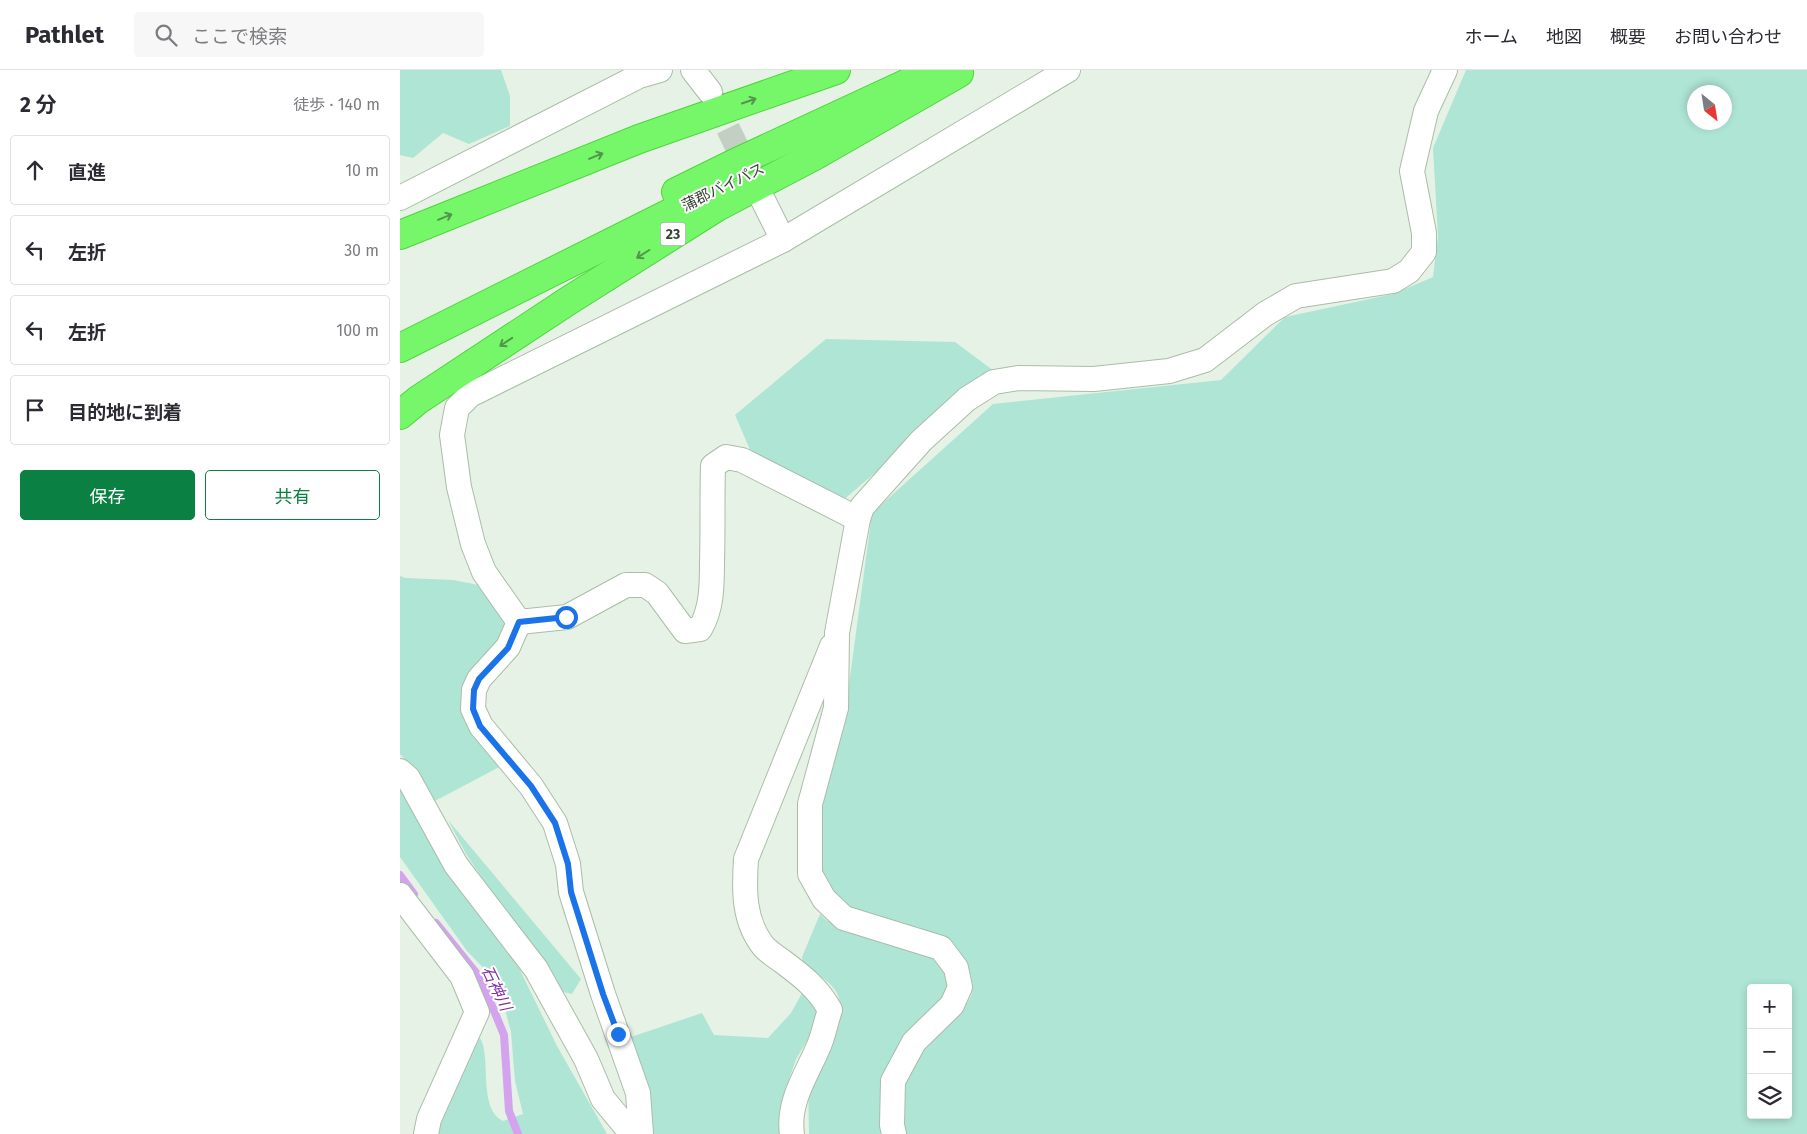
<!DOCTYPE html>
<html lang="ja">
<head>
<meta charset="utf-8">
<style>
  :root { --surface:#fff; --page:#f7f7f7; --text:#2b2b33; --muted:#7c7c81; --line:#e1e1e2; --accent:#0b8043 }
  body { margin:0; font-family:"Fira Sans","Noto Sans JP",sans-serif; background:var(--page); color:var(--text) }
  .controls { position:absolute; right:15px; bottom:15px; display:grid; overflow:hidden; border-radius:5px; box-shadow:0 2px 8px #0003 }
  .controls button { width:45px; height:45px; display:grid; place-items:center; padding:0; border:0; border-bottom:1px solid var(--line); background:var(--surface); color:var(--text); font:25px sans-serif }
  .compass { position:absolute; left:1287px; top:15px; width:45px; height:45px; border-radius:50%; background:var(--surface); box-shadow:0 2px 8px #0003; rotate:150deg }
  .stop { position:absolute; width:15px; height:15px; margin:-11px; border:4px solid #1a73e8; border-radius:50%; background:#fff }
  .stop.end { background:#1a73e8; border-color:#fff; box-shadow:0 1px 5px #0008 }
  .list { margin:0; padding:0; list-style:none }
  h2 { display:flex; justify-content:space-between; align-items:center; height:65px; margin:0; padding:0 20px; font-size:21px }
  h2 small { font-size:16px; font-weight:400; color:var(--muted) }
  .list li { display:grid; grid-template-columns:32px 1fr auto; gap:15px; align-items:center; box-sizing:border-box; height:70px; margin:0 10px 10px; padding:0 10px; border:1px solid var(--line); border-radius:5px }
  .list b { display:block; font-size:19px; white-space:nowrap }
  .list em { font-size:16px; font-style:normal; color:var(--muted) }
  .actions { display:flex; gap:10px; padding:15px 20px }
  .actions a { flex:1; padding:11px 0; border:1px solid var(--accent); border-radius:5px; text-align:center; font-size:18px; color:var(--accent) }
  .actions .main { background:var(--accent); color:#fff }
  .icon { flex:none; width:28px; height:28px; fill:none; stroke:currentColor; stroke-width:2; stroke-linecap:round; stroke-linejoin:round }
  .map { position:relative; flex:none; width:1407px; height:1064px; overflow:hidden }
  header { display:flex; align-items:center; gap:30px; box-sizing:border-box; height:70px; padding:0 25px; background:var(--surface); border-bottom:1px solid var(--line) }
  header strong { font-size:24px }
  nav { display:flex; gap:28px; margin-inline-start:auto; font-size:18px }
  .search { width:350px; height:45px; background:var(--page); display:flex; align-items:center; gap:12px; box-sizing:border-box; padding:0 18px; border-radius:5px; color:var(--muted); font-size:19px }
  main { display:flex }
  aside { flex:1; background:var(--surface) }
  .map>svg:first-child { display:block }
</style>
</head>
<body>
<header>
<strong>Pathlet</strong>
<div class="search"><svg class="icon" aria-label="search" viewBox="0 0 24 24"><circle cx="10" cy="10" r="6"/><path d="M15 15l6 6"/></svg>ここで検索</div>
<nav><a>ホーム</a><a>地図</a><a>概要</a><a>お問い合わせ</a></nav>
</header>
<main>
<aside>
<h2>2 分<small>徒歩 · 140 m</small></h2>
<ul class="list">
<li><svg class="icon" aria-label="ahead" viewBox="0 0 24 24"><path d="M12 20V5M6 11l6-6 6 6"/></svg><div><b>直進</b></div><em>10 m</em></li>
<li><svg class="icon" aria-label="left" viewBox="0 0 24 24"><path d="M17 20v-9H6M10 6l-5 5 5 5"/></svg><div><b>左折</b></div><em>30 m</em></li>
<li><svg class="icon" aria-label="left" viewBox="0 0 24 24"><path d="M17 20v-9H6M10 6l-5 5 5 5"/></svg><div><b>左折</b></div><em>100 m</em></li>
<li><svg class="icon" aria-label="arrive" viewBox="0 0 24 24"><path d="M6 21V4h12l-3 4 3 4H6"/></svg><div><b>目的地に到着</b></div></li>
</ul>
<div class="actions"><a class="main">保存</a><a>共有</a></div>
</aside>
<div class="map">
<svg width="1407" height="1064" viewBox="0 0 1407 1064">
  <rect width="100%" height="100%" fill="#e6f2e5"/>
  <g fill="#afe5d5" fill-rule="evenodd">
    <path d="M0,0H101L110,26V56L69,74L43,63L13,88L0,85Z"/>
    <path d="M1066,0H1407V1064H506C504,1057 505,1049 504,1041C503,998 517,985 546,955C554,946 566,937 571,926C576,914 569,900 564,889L455,842L438,832L426,813L420,794L419,763L423,719L446,637L472,443L593,334L821,310L885,247L993,224L1033,207L1038,166L1033,78ZM1294,22H1324V52H1294ZM1351,918H1388V1045H1351Z"/>
    <path d="M426,269L555,272L594,301L441,432L351,382L335,345Z"/>
    <path d="M0,506L6,508L53,510L79,515L101,542L107,562L69,616L103,695L35,731L19,705L0,684Z"/>
    <path d="M0,713L74,835L120,900L157,976L207,1064H30L75,962C78,965 81,969 82,972C90,993 79,1040 103,1051L123,1044L115,1011L111,962L98,913L67,881L0,787Z"/>
    <path d="M48,750L181,909L172,924L159,921L66,784Z"/>
    <path d="M420,844L426,850L445,861L533,887L549,905L548,924L505,970L486,1064H409C409,1052 407,1016 411,1006C421,980 457,942 431,915C423,907 412,901 403,894L402,887Z"/>
    <path d="M402,923L419,939L411,964L396,989L381,1033L380,1064H251L228,968L302,943L314,965L368,968L391,943Z"/>
  </g>
  <g fill="none" stroke-linecap="round" stroke-linejoin="round">
    <g stroke="#d3a3ed" stroke-width="8">
      <path d="M0,805L14,824"/>
      <path d="M36,853L81,909L104,965L109,1041L118,1064"/>
    </g>
    <path stroke="#c3cfc2" stroke-width="24" stroke-dasharray="24 12" stroke-linecap="butt" d="M312,26L363,130"/>
    <defs>
      <g id="street">
        <path d="M293,0L310,22"/>
        <path d="M0,128L239,6L260,0"/>
        <path d="M363,130L383,170"/>
        <path d="M119,552L84,502L73,474L59,417L52,365L57,338L70,325L383,170L668,0"/>
        <path d="M119,552L108,577L79,609L74,620L73,639L81,656L131,716L155,753L168,794L171,822L203,924L238,1023L241,1064"/>
        <path d="M119,552L167,547L226,515H245L257,523L285,561L300,559C312,539 312,515 312,492C313,460 312,428 313,396L326,387L342,390L458,449"/>
        <path d="M0,701L8,708L56,795L136,899L186,989L203,1029L232,1064"/>
        <path d="M0,825L62,906L77,942L29,1049L26,1064"/>
        <path d="M392,1064C387,1031 408,1003 420,973C424,963 426,951 430,940C418,918 402,906 382,891C376,887 369,882 364,877C343,851 344,820 346,789L432,576"/>
        <path d="M494,1064L492,1055L493,1011L514,972L552,935L560,917L556,898L541,878L444,848L424,829L410,804V734L436,638L437,563L458,449L462,437L521,371L567,329L594,312L618,308L694,309L769,301L805,290L865,244L896,226L993,211L1009,201L1024,182V163L1012,101L1026,41L1045,0"/>
      </g>
      <g id="highway">
        <path d="M276,122L333,94L529,3"/>
        <path d="M0,165L239,69L436,0"/>
        <path d="M0,278L308,124"/>
        <path d="M0,345L18,330L168,231L317,137L416,85L559,3"/>
      </g>
    </defs>
    <use href="#street" stroke="#aabda8" stroke-width="26"/>
    <use href="#highway" stroke="#4dd63a" stroke-width="30"/>
    <use href="#street" stroke="#fff" stroke-width="24"/>
    <use href="#highway" stroke="#76f76a" stroke-width="28"/>
  </g>
  <defs><path id="oneway-shaft" d="M-6 0H5M1.5-3L5.5 0L1.5 3" fill="none" stroke-width="1.6" stroke-linecap="round" stroke-linejoin="round" transform="scale(1.25)"/></defs>
  <g stroke="#53954d">
    <use href="#oneway-shaft" transform="translate(349 31) rotate(-19)"/>
    <use href="#oneway-shaft" transform="translate(196 86) rotate(-22)"/>
    <use href="#oneway-shaft" transform="translate(45 147) rotate(-22)"/>
    <use href="#oneway-shaft" transform="translate(243 184) rotate(148)"/>
    <use href="#oneway-shaft" transform="translate(106 272) rotate(146)"/>
  </g>
  <g fill="none" stroke-linecap="round" stroke-linejoin="round">
    <path stroke="#1a73e8" stroke-width="6" d="M166,547L119,552L108,578L79,609L74,620L73,639L80,656L131,716L155,753L168,794L171,822L203,924L218,964"/>
  </g>
  <g text-anchor="middle" stroke-width="4" stroke-linejoin="round" paint-order="stroke">
    <rect fill="#fff" stroke="#737c72" stroke-width="1" x="260.5" y="152.5" width="25" height="23" rx="4"/>
    <g font-size="14" font-weight="bold" fill="#374435">
      <text x="273" y="169">23</text>
    </g>
    <g font-size="15" fill="#374435" stroke="#fff">
      <text transform="translate(323 117) rotate(-26)" y="5">蒲郡バイパス</text>
    </g>
    <g font-size="16" font-style="italic" fill="#8333aa" stroke="#fff">
      <text transform="translate(97 918) rotate(64)" y="6">石神川</text>
    </g>
  </g>
</svg>
<div class="controls">
<button>+</button>
<button>−</button>
<button><svg class="icon" aria-label="layers" viewBox="0 0 24 24"><path d="M12 4l9 5-9 5-9-5zM3 14l9 5 9-5"/></svg></button>
</div>
<svg class="compass" viewBox="-18 -18 36 36"><path d="M0-13l5 13h-10z" fill="#e53935"/><path d="M0 13l5-13h-10z" fill="#7c7c81"/></svg>
<div class="stop" style="left:166px;top:547px"></div>
<div class="stop end" style="left:218px;top:964px"></div>
</div>
</main>
</body>
</html>
